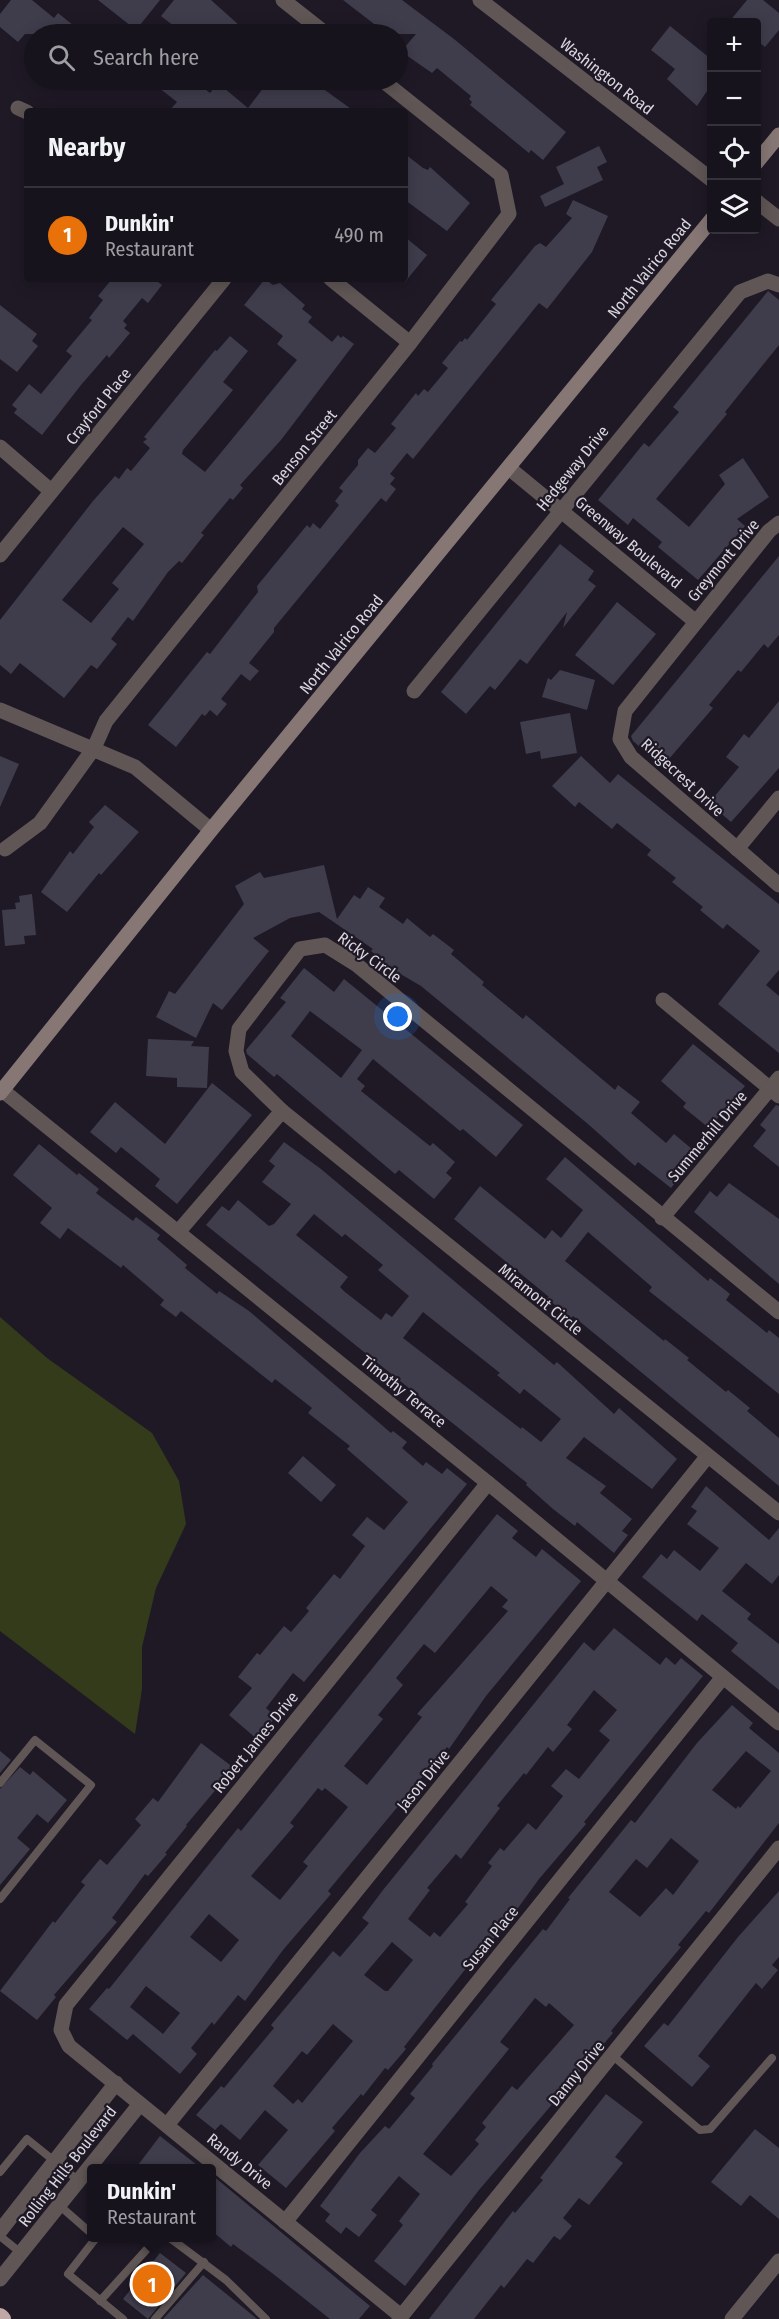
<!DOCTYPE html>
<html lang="en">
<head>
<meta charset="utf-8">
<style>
  :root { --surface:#17131c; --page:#242029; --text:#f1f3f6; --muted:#9e9ea3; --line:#36323b; --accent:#f29ab0 }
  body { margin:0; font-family:"Fira Sans Condensed",sans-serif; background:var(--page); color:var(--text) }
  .controls { position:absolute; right:18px; top:18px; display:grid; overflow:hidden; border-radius:6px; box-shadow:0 3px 15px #0003 }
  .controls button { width:54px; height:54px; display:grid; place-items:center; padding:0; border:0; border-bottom:2px solid var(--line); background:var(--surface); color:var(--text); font:30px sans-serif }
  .you { position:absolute; left:398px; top:1017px; width:21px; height:21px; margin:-15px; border:4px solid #fff; border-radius:50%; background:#1a73e8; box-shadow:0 0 0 9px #1a73e833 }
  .badge { display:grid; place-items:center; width:39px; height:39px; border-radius:50%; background:var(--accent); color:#fff; font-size:20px; font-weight:700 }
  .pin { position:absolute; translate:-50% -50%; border:3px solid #fff; box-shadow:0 2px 6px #0006 }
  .popup { position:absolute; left:87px; top:2164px; width:129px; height:78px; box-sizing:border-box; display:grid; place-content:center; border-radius:6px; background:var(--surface); filter:drop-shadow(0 2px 4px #0005); font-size:20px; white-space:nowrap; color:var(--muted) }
  .popup b { font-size:22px; color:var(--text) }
  .popup::after { content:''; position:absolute; left:50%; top:100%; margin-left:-12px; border:12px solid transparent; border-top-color:var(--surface) }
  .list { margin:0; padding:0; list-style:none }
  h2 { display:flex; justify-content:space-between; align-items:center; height:78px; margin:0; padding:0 24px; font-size:26px }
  h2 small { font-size:20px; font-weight:400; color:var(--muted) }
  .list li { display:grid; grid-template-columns:39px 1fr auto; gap:18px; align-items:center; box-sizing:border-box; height:96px; padding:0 24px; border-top:2px solid var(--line) }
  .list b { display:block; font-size:22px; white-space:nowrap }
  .list p { margin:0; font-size:20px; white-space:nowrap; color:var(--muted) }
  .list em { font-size:20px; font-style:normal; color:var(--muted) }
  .icon { flex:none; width:33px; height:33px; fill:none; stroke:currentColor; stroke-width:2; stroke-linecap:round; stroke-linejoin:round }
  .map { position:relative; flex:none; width:779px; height:2319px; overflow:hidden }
  .search { position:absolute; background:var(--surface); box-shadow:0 3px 15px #0003; left:24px; top:24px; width:384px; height:66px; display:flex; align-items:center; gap:15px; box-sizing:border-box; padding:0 21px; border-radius:33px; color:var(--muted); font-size:22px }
  .panel { position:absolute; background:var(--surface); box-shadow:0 3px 15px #0003; left:24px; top:108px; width:384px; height:174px; border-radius:6px }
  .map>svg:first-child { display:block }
</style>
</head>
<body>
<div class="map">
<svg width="779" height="2319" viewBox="0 0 779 2319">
  <rect width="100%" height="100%" fill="#1f1926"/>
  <path fill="#343b1b" d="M0,1317L47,1358L152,1433L179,1481L186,1524L156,1588L142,1647V1689L135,1734L0,1631Z"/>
  <g fill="#3f3c4c" fill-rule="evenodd">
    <path d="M11,0H32L54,18L58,13L84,34H25L18,42L0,27V14Z"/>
    <path d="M98,0H160L136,30Z"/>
    <path d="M174,0H211L240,26L233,34H184L161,16Z"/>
    <path d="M343,0H402L454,39L566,132L543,160L531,150L529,153L470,105L472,102L469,99L471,96L437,68L432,73L406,55L408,52L404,48L416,34H387Z"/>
    <path d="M747,0H763L779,13V30L765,47L756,40V22H729Z"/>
    <path d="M670,26L711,59V85L697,106L667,79L675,69L651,50Z"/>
    <path d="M149,80H193L210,93L218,83L248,108L264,87L255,80H311L354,111H169L177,102Z"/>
    <path d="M599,146L607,162L597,167L603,180L545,207L540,196L564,184L556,167Z"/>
    <path d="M405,154L423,168L428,170L430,167L470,203L447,231L405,200Z"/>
    <path d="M573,200L608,216L592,252L547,309L539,303L413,459L407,453L390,474L395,478L390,484L396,489L386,502L381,498L274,628V632L249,663L259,671L250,681L241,674L221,699L227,704L217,716L210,710L205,716L202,714L176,747L148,725L207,652L210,654L227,632L258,592L257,586L307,525L310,528L313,523L320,529L339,505L335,501L343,491L339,488L358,465V460L368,448L375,453L396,428L391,424L416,393L418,396L424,389L428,392L448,368L442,363L460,341L462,342L465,338L467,340L496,304L491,300L535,246L540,243L546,247L572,218L566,214Z"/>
    <path d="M405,237L427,255L405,282Z"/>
    <path d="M112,279H154L162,285L148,303L142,298L123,321L127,325L124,328L130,333L109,358L107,355L81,385L42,435L14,413L17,409L12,405L29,384L41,394L72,356L66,351L92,320L89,318L103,300L98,296Z"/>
    <path d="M265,279L273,285L280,283L305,305L302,309L312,317L308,322L332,342L338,335L341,338L343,336L354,344L281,440L240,485L243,488L233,500L230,498L201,533L204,535L182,563L179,561L168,572L133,621L128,617L111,639L117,644L97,669L91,665L64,698L20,663L11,674L0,665V620L93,501L115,476L119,479L127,468L131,471L150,448L143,442L147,439L144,437L215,350L217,351L230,336L248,351L223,382L233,390L183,450L182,454L205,472L297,360L277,344L283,336L244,305ZM123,527L144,544L112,583L119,589L91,623L62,600Z"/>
    <path d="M768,291L779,300V345L725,412L727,414L656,499L689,527L725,484L719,475L743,458L769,497L737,519L745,526L698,580L658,547L662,542L633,518L628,525L598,500L644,443L649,447L679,412L673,407Z"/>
    <path d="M0,305L37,334L32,341L38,346L17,372L0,359Z"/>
    <path d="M560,544L594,571L588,580L596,586L563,628L567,612L527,664L520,659L495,690L490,686L466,714L441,692Z"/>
    <path d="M779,556V635L768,648L764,644L741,672L738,670L709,705L713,708L668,760L654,748L649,755L633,741L631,736Z"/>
    <path d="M617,602L656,634L613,685L575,655Z"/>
    <path d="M560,670L595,680L587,710L542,697L548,678L551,680Z"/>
    <path d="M779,701V768L731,822L709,803L739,767L726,757L744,734L749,738Z"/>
    <path d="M570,713L577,753L541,759L540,751L526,754L520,722Z"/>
    <path d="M0,756L19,764L0,807Z"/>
    <path d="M581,756L610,783L618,774L779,904V970L766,985L779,996V1053L718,1004L760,951L727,924L723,929L700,910L703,907L672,882L676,878L647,855L651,850L617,823L612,829L579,802L575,807L552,786Z"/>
    <path d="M105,805L139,832L101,875L99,873L67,912L41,892L70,851L73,854L94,827L89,822Z"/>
    <path d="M324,865L337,919L354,895L360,899L368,887L385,898L379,907L403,924L407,918L430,937L433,934L454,950L451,954L484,982L482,985L523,1019L526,1015L615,1090L618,1085L640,1102L631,1113L666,1143L674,1134L698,1154L671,1188L638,1162L635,1166L588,1124L421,986L392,969L371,951L373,949L319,912L290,918L253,938L269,951L222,1010L213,1003L196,1038L156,1017L169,991L175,994L244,904L235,886L260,872L264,878Z"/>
    <path d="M32,894L36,935L24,936L25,944L5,946L2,910L16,909L15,903L20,902L19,896Z"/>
    <path d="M304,968L334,992L344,979L523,1125L496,1157L463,1129L460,1131L373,1059L357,1079L365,1086L361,1091L430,1146L433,1143L455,1162L446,1173L452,1178L434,1199L399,1170L395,1174L277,1074L274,1077L247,1054L246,1050L286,1002L280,998ZM310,1011L362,1050L341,1078L291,1036Z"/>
    <path d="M148,1039L194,1041L191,1046L209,1047L207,1088L177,1087V1078L146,1076Z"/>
    <path d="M693,1044L745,1086L709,1128L683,1107L686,1103L661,1081Z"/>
    <path d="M212,1083L252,1115L177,1204L155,1186L160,1179L131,1155L121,1147L116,1153L90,1132L115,1102L165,1144Z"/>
    <path d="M776,1105L779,1106V1167L753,1146L766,1130L760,1125Z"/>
    <path d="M284,1142L321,1169L554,1365L557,1362L614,1414L619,1408L677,1459L652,1489L584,1437L566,1458L606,1486L600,1493L632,1519L622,1531L628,1535L614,1553L577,1522L575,1526L553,1509L526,1485L527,1483L206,1225L222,1206L229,1211L238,1200L269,1226L274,1224L291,1204L262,1182L275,1166L269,1161ZM314,1214L342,1237L345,1234L383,1265L378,1270L409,1296L392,1317L386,1313L381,1320L345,1292L340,1287L348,1277L296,1235ZM423,1312L500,1373L497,1375L520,1394L524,1389L561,1419L541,1442L522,1427L521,1429L403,1338Z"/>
    <path d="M39,1144L77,1175L79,1173L99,1189L96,1193L133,1221L136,1217L160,1235L157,1239L187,1265L185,1268L217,1294L219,1291L249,1311L391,1433L393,1431L407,1442L402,1448L423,1466L426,1462L442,1474L447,1468L467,1484L304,1682L293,1673L266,1708L276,1717L257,1739L229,1715L252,1688L238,1677L257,1653L260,1655L284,1626L291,1632L309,1611L306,1608L334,1574L340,1579L365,1546L352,1535L367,1517L384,1530L408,1502L347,1449L350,1446L308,1413L312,1408L275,1379L272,1383L181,1311L176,1317L160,1305L164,1300L123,1265L121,1268L68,1228L60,1239L40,1223L52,1208L13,1175Z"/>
    <path d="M565,1157L708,1281L710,1278L730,1294L726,1300L767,1333L769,1330L779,1338V1394L649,1291L652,1287L588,1232L565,1261L664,1341L665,1339L689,1358L687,1360L726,1392L728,1390L750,1408L747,1411L779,1438V1486L601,1339L573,1316L571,1319L547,1298L549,1297L454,1219L480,1186L545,1239L552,1230L561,1238L583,1210L546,1179Z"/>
    <path d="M729,1183L779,1219V1284L694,1212L710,1191L717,1197Z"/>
    <path d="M303,1456L336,1485L321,1502L288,1473Z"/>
    <path d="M706,1486L769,1540L779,1528V1575L772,1584L746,1563L722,1591L751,1614L747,1619L779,1644V1690L731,1651L738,1643L702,1614L697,1621L642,1577L661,1554L667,1559L674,1550L700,1571L719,1548L687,1524L697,1511L691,1507Z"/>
    <path d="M497,1514L518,1531L512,1538L536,1557L542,1549L581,1581L486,1696L449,1749L447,1747L328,1891L331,1894L283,1950L245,2001L238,1995L214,2025L212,2022L191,2048L197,2054L180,2074L133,2034L127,2040L89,2009L107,1988L109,1989L238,1828L241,1831ZM491,1586L508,1600L502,1607L508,1611L417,1714L422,1717L367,1785L344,1766L383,1719L378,1715L403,1685L396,1678L424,1644L435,1653ZM318,1788L322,1791L325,1788L348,1807L303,1862L308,1866L280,1900L251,1876L294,1826L290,1823ZM209,1914L239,1940L221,1962L190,1937ZM146,1986L180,2013L163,2034L130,2007Z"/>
    <path d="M614,1628L660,1665L666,1657L675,1665L681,1658L703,1676L584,1822L586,1824L539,1879L502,1930L475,1957L404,2047L406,2049L388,2070L385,2068L363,2096L361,2094L332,2128L335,2131L286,2188L258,2165L288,2130L265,2110L240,2140L221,2124L215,2130L196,2115L221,2086L224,2088L274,2028L271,2025L333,1951L340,1957L369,1923L362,1918L383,1890L584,1642L594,1651ZM594,1690L617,1710L599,1731L610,1740L579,1779L566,1769L551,1786L563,1796L536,1830L528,1823L504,1851L500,1848L488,1863L492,1866L465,1902L468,1904L440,1937L434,1932L430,1937L408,1919L430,1890L427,1888L456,1854L461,1859L500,1808L497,1806L524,1773L526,1775L548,1747L553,1752L572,1729L567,1725ZM392,1942L413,1960L388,1991H385L364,1975ZM333,2024L353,2041L302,2103L298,2099L293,2104L273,2086L302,2051L307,2055Z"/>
    <path d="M732,1705L753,1723L749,1728L779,1753V1823L709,1913L706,1911L678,1945L681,1947L611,2031L613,2033L479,2190L405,2286L374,2261L403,2225L399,2221L420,2194L399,2176L371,2210L377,2215L359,2237L346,2227L341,2234L325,2221L330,2214L320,2206L360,2153L385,2126L389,2129L415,2098L410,2094L433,2066L432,2064L543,1929L546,1931L570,1899L568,1898L631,1820L635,1823L697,1743ZM746,1751L771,1771L740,1808L738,1806L736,1809L712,1790ZM671,1838L699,1861L673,1895L666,1888L640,1917L609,1892L636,1859L647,1868ZM535,1998L546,2007L549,2003L574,2025L517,2090L512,2086L482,2123L486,2127L475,2140L479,2144L451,2176L423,2154L509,2049L500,2042Z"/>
    <path d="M201,1743L234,1768L186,1825L187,1826L165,1853L167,1854L148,1876L145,1874L112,1918L117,1922L54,1995L56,1997L37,2020L0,1991L53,1921L55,1923L85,1885L81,1882L100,1859L107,1865L141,1825L135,1819L153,1798L158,1802Z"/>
    <path d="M0,1751L11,1760L0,1773Z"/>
    <path d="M20,1767L30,1775L33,1771L67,1800L48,1823L37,1814L17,1838L30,1849L0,1885V1789Z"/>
    <path d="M779,1891V1957L772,1965L778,1970L762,1989L756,1983L698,2056L710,2066L692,2087L644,2046L664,2023L668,2026L738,1937Z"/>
    <path d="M606,2094L643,2122L615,2157L623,2163L589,2205L579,2198L563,2218L572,2226L560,2240L554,2236L533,2263L527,2259L504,2288L501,2285L474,2319H429L513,2211L515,2213L543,2180L540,2178Z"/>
    <path d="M755,2129L779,2148V2219L750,2195L741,2206L711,2182Z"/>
    <path d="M160,2136L202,2169H135Z"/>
    <path d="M212,2175L370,2306L359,2319H330L272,2273L233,2244L231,2247L212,2231Z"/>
    <path d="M160,2253L186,2273L148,2319L123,2299Z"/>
    <path d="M203,2275L256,2318L257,2319H163Z"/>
  </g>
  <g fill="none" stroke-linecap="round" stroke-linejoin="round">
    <g stroke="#5f5655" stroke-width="8">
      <path d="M0,1783L35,1740L91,1785L0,1899"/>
      <path d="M613,2056L700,2130L710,2129L772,2058"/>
      <path d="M0,2172L27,2139L79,2181"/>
      <path d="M60,2206L92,2234"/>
      <path d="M0,2236L21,2253"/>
      <path d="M96,2238L68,2274L123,2319"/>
      <path d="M170,2238L226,2280L266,2319"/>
      <path d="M100,2301L157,2238"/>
      <path d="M155,2319L204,2262"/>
    </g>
    <g stroke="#5f5655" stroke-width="15">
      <path d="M283,0L326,34"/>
      <path d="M480,0L712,180"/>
      <path d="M18,108L27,112"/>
      <path d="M756,201L779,219"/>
      <path d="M331,279L410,343"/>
      <path d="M0,447L51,491"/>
      <path d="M509,468L696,622"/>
      <path d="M779,523L769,531L625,711L620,739L631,757L779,885"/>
      <path d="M0,555L224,279"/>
      <path d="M414,691L740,292L768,281L779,285"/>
      <path d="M0,710L135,767L211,830"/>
      <path d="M5,849L40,823L94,748L106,721L410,343L509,214L501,175L382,80"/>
      <path d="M737,849L779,798"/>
      <path d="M663,1000L779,1096"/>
      <path d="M2,1090L488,1483L779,1723"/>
      <path d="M662,1218L779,1078"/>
      <path d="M179,1231L282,1111"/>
      <path d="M779,1312L357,965L325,945L300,949L239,1029L236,1051L242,1072L282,1111L779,1513"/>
      <path d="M167,2125L707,1457"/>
      <path d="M285,2222L723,1677"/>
      <path d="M0,2231L116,2083"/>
      <path d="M0,2279L140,2104"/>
      <path d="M401,2316L69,2046L61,2030L66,2005L488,1483"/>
      <path d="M399,2319L779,1848"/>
      <path d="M732,2319L779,2261"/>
    </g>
    <g stroke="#867775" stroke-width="15">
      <path d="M756,163L779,135"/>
      <path d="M0,1093L211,830L712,219"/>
    </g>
    <path stroke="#bfa8a5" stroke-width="18" d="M0,2317L2,2319"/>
  </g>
  <g text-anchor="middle" stroke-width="4.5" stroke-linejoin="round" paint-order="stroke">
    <g font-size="16" fill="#dad6df" stroke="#1f1926">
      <text transform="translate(607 76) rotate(38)" y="6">Washington Road</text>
      <text transform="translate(649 268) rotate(-51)" y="6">North Valrico Road</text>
      <text transform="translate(98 406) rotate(-51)" y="6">Crayford Place</text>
      <text transform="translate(304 447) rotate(-51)" y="6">Benson Street</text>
      <text transform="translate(572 468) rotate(-51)" y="6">Hedgeway Drive</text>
      <text transform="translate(629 542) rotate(40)" y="6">Greenway Boulevard</text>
      <text transform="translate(723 560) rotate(-50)" y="6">Greymont Drive</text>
      <text transform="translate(341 644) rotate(-51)" y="6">North Valrico Road</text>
      <text transform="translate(683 777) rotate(43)" y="6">Ridgecrest Drive</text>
      <text transform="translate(370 957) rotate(36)" y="6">Ricky Circle</text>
      <text transform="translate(707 1136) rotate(-50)" y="6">Summerhill Drive</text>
      <text transform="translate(541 1299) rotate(39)" y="6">Miramont Circle</text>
      <text transform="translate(404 1391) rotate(39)" y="6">Timothy Terrace</text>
      <text transform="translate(255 1742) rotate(-51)" y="6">Robert James Drive</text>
      <text transform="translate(423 1780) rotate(-51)" y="6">Jason Drive</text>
      <text transform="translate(490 1938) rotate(-51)" y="6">Susan Place</text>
      <text transform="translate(576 2073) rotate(-51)" y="6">Danny Drive</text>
      <text transform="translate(240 2161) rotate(39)" y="6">Randy Drive</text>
      <text transform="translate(67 2166) rotate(-52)" y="6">Rolling Hills Boulevard</text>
    </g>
  </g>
</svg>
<div class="controls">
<button>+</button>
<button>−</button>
<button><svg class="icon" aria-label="locate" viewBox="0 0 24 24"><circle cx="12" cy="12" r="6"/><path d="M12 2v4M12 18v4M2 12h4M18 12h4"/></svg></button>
<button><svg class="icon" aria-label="layers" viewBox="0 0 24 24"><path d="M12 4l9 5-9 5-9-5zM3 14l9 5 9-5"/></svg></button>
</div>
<div class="you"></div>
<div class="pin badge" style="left:152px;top:2284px;background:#e8710a">1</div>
<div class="popup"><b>Dunkin'</b>Restaurant</div>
<div class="search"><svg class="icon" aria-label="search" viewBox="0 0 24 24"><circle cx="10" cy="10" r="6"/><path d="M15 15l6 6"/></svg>Search here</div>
<section class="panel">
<h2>Nearby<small></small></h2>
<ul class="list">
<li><span class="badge" style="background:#e8710a">1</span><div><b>Dunkin'</b><p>Restaurant</p></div><em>490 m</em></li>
</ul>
</section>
</div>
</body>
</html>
